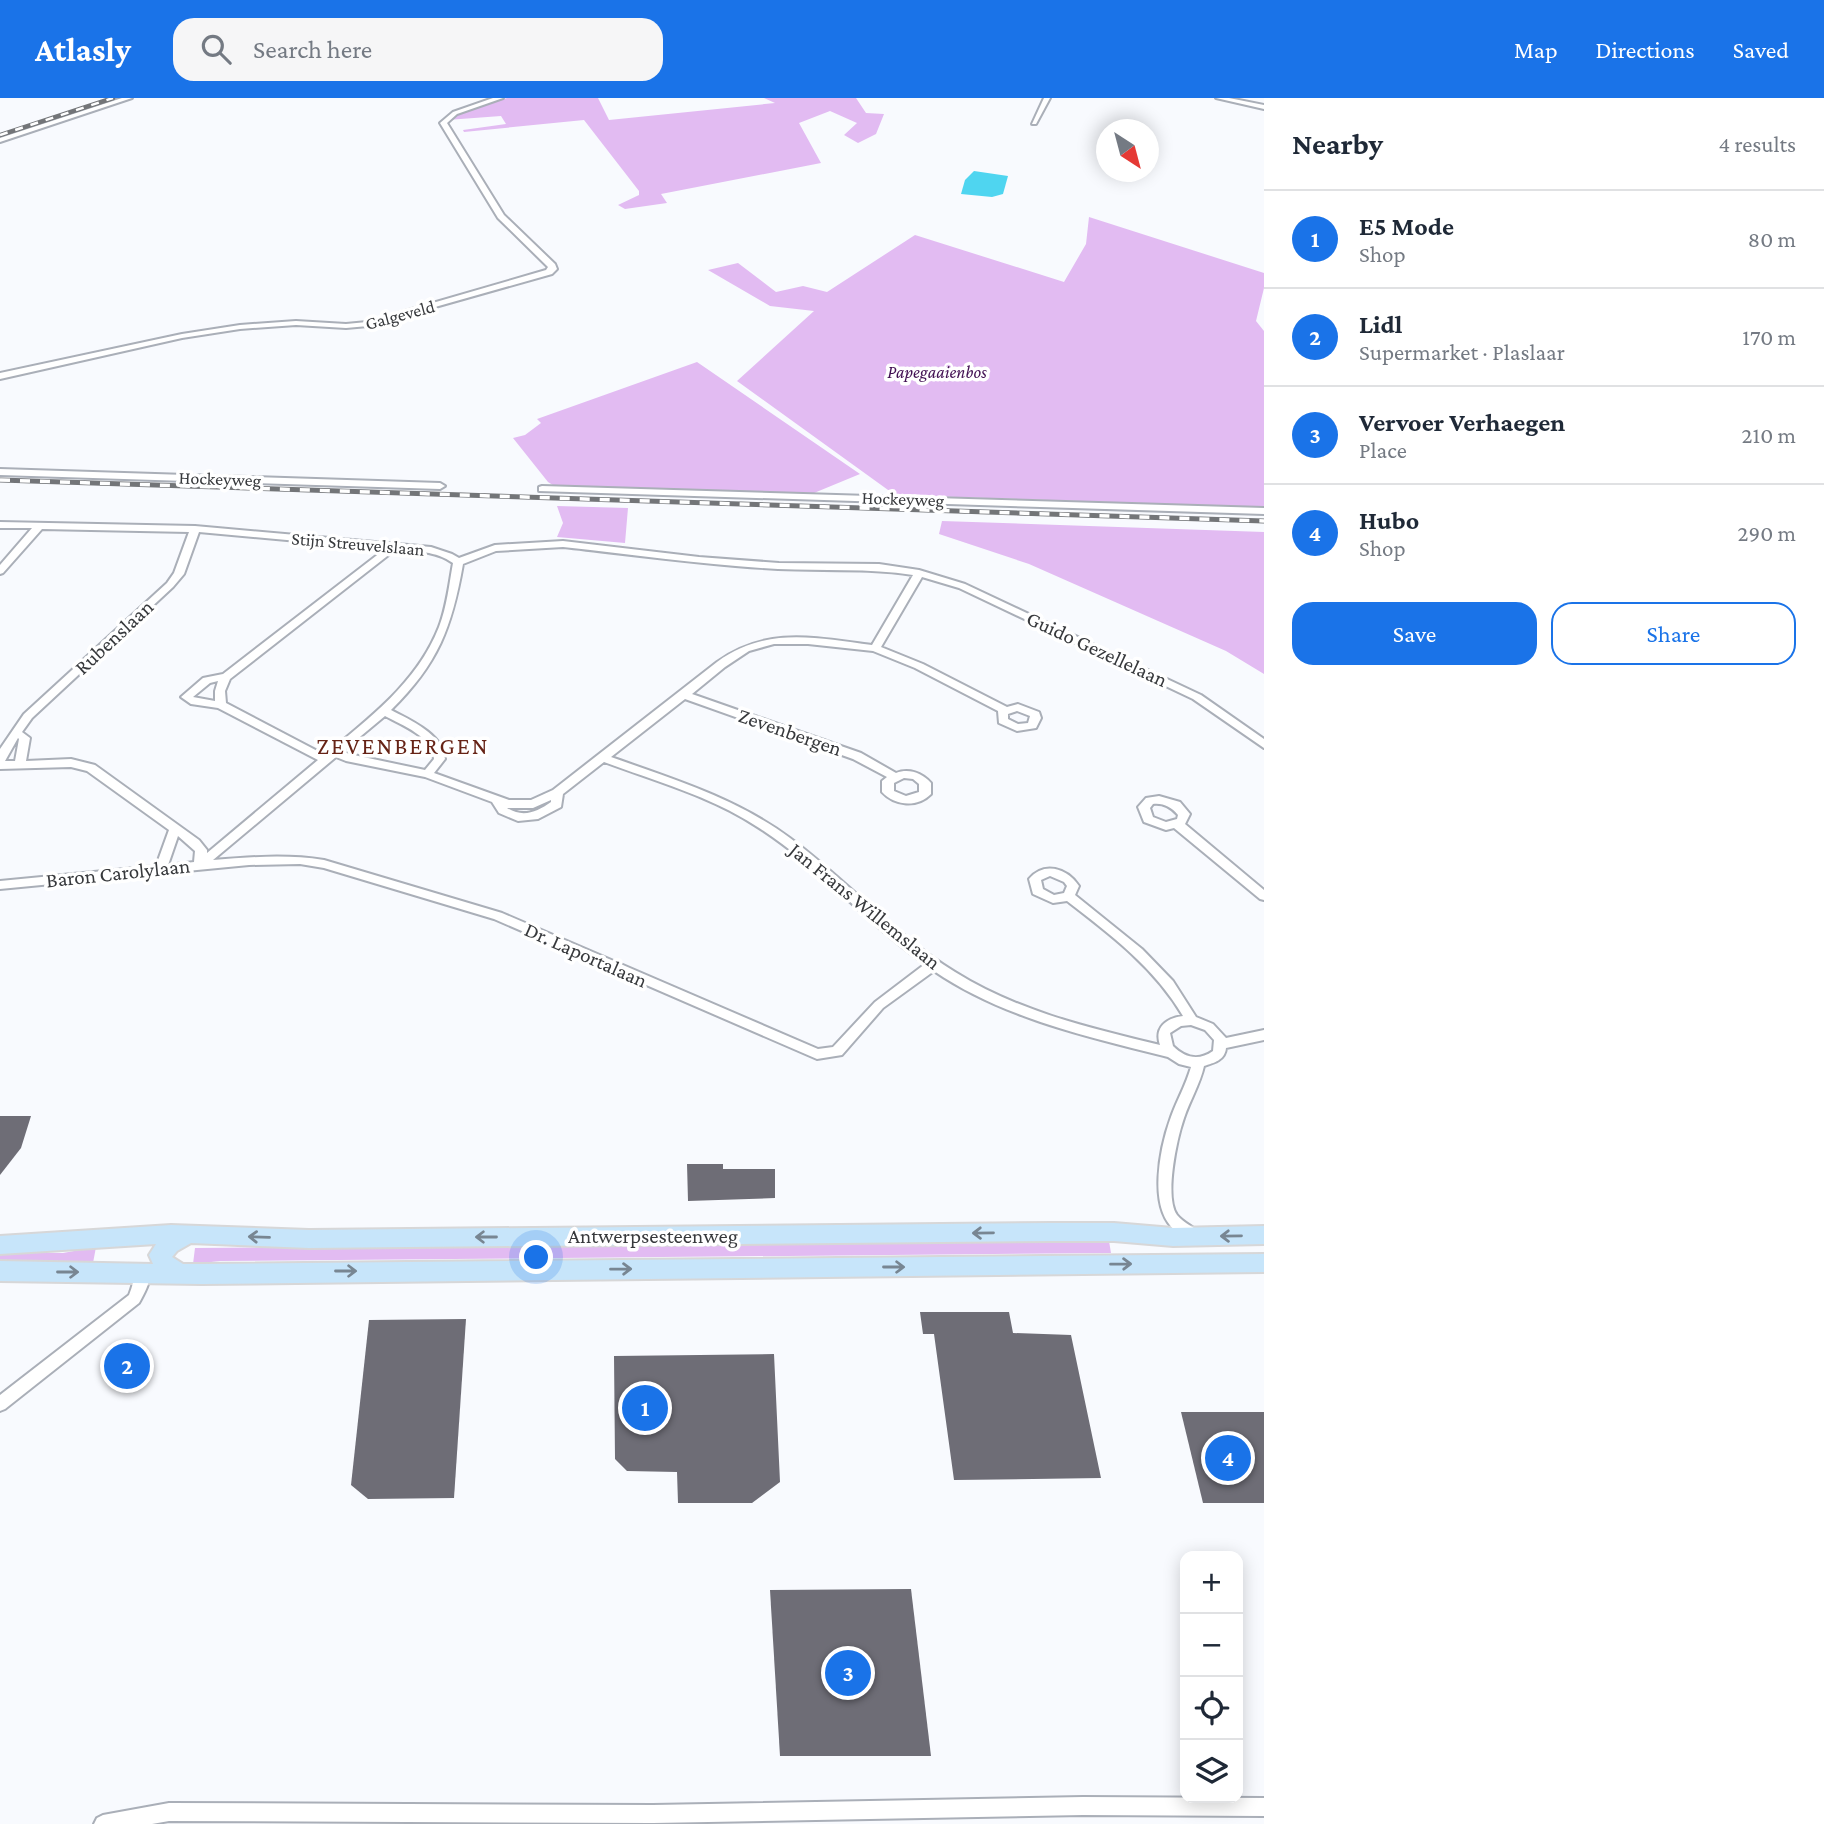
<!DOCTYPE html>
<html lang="en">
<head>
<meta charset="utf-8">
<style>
  :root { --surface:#fff; --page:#f6f6f7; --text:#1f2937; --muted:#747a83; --line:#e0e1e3; --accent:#1a73e8 }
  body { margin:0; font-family:"Crimson Pro",serif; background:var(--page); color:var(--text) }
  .controls { position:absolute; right:21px; bottom:21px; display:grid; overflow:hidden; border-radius:14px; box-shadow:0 4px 18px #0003 }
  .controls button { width:63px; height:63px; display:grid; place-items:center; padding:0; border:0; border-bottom:2px solid var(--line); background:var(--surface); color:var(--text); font:35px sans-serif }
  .compass { position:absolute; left:1096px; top:21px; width:63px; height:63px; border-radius:50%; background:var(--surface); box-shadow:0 4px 18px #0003; rotate:144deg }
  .you { position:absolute; left:537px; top:1160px; width:24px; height:24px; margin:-18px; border:5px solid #fff; border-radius:50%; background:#1a73e8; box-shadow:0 0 0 10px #1a73e833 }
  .badge { display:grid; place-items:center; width:46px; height:46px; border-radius:50%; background:var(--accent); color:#fff; font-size:23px; font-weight:700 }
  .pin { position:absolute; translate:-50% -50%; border:4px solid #fff; box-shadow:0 2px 7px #0006 }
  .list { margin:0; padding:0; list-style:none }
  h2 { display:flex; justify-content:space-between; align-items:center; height:91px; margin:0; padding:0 28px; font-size:30px }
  h2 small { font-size:23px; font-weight:400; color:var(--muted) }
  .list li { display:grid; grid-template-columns:46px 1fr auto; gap:21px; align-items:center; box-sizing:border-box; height:98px; padding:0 28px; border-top:2px solid var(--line) }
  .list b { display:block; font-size:26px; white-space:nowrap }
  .list p { margin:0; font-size:23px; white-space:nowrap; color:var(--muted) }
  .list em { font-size:23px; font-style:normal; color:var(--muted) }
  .actions { display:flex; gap:14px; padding:21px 28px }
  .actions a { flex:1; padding:16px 0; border:2px solid var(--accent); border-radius:21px; text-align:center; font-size:24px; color:var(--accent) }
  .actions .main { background:var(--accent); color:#fff }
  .icon { flex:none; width:38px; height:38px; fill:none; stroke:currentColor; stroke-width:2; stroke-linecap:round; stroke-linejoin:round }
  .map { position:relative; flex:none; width:1264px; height:1726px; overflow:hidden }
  header { display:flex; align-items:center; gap:42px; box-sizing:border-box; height:98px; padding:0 35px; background:var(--accent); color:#fff }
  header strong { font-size:33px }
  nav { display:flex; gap:38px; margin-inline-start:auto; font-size:24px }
  .search { width:490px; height:63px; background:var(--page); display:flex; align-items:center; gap:18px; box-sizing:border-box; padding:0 24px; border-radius:21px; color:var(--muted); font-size:26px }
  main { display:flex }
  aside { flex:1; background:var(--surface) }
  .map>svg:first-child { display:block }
</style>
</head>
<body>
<header>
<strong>Atlasly</strong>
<div class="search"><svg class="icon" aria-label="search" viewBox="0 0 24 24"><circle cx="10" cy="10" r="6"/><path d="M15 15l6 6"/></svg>Search here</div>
<nav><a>Map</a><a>Directions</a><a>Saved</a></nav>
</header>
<main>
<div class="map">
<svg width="1264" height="1726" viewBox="0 0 1264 1726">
  <rect width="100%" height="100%" fill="#f8fafe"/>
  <g fill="#e2bbf2">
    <path d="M507,0H598L609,22L775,5L764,0H856L866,15L884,16L876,36L858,45L844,37L857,25L830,13L799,25L821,65L661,96L667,105L625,111L618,107L639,97V93L584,22L464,34L463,32L506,26L501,18L447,22L462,14Z"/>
    <path d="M1089,119L1264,175V190L1256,223L1264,233V409L895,397L737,283L814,213L770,208L708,172L738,165L776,194L803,188L827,194L915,137L1064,184L1086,146Z"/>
    <path d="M697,264L860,376L814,395L556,389L548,384L513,340L525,337L541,325L537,321Z"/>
    <path d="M557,408L628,410L625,445L557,439L563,425Z"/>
    <path d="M942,423L1264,434V576L1226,553L1029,466L939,436Z"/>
    <path d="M1109,1143L1111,1155L220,1163L193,1166L195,1150Z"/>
    <path d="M96,1149L93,1165H0V1154L63,1155Z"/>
  </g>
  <path fill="#4fd5f0" d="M974,73L1008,78L1003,96L992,99L961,96L965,82Z"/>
  <g fill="#6e6d76">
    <path d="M0,1018H31L21,1050L0,1077Z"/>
    <path d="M687,1066H723V1071H775V1100L688,1103Z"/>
    <path d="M920,1214H1009L1013,1235L1071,1237L1101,1380L954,1382L934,1236H923Z"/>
    <path d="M466,1221L454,1400L368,1401L351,1387L369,1222Z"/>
    <path d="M774,1256L780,1384L752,1405H678L677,1374L627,1373L615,1361L614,1258Z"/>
    <path d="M1181,1314H1264V1405H1203Z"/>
    <path d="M911,1491L931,1658H780L770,1492Z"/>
  </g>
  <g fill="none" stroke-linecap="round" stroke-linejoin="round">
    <defs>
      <g id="street">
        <path d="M122,0H132L0,44V40Z"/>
        <path d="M493,0H503L457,16L447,25L504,117L555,166L557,171L552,176L368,228L346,230L296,227L240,231L182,240L0,281V275L182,236L240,227L296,223L346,226L367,224L546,172L548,169L498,120L440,25L453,14Z"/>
        <path d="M1044,0H1050L1036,26H1032Z"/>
        <path d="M1216,0H1229L1264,7V11Z"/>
        <path d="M0,371L440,385L445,388L440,391L0,377Z"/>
        <path d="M542,388L1264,410V416L539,393V389Z"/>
        <path d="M0,424L195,428L431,449L452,456L459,460L495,447L563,443L699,459L779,465L879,466L919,472L965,486L1201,597L1264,641V650L1193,601L959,490L922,479L881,549L923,566L1007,609L1018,606L1039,614L1041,620L1036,630L1017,633L999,625L998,613L915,570L873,553L808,546H774L749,553L725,569L692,596L861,655L896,675C909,670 922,675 931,685V696C917,710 895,708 882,694V683L887,679L853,661L685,601L611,659C673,681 736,700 790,740C847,782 894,837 955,874C1017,913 1090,930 1160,947C1154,930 1166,920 1183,918C1155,870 1110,836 1067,803L1053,805L1033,796L1029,781C1044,763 1067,770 1079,788L1075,797L1142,851L1173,883L1196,919L1213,926L1226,940L1264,932V942L1226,950C1225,962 1214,965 1204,968C1200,986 1190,1002 1184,1020C1177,1040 1164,1099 1177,1117C1184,1126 1196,1129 1202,1138L1200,1142C1191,1145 1183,1138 1176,1133C1147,1111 1160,1049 1171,1019C1177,1002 1186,987 1191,969L1179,966L1168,959C1088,939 1003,920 934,873L883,910L842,957L817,961L494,821L324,770L300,766L249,767L0,791V783L156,768L169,732L87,673L71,669L0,671V651L24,616L167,485L174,475L189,434L42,431L3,475L0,476V467L32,430H0ZM199,434L385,451L223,576L203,580L181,599L191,606L218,610L318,662L207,755V752L199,742L95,667L71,661L26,663L30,640L22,634L32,620L173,489L184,476ZM563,449C635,457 706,467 778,471C823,473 868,470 913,477L872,547C815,540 767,528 717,564L553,692L531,702H509L434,675L445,661C443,636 410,622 391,612C438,566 452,529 463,466L496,453ZM395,452C416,453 436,453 453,465C449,487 447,508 439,529C417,585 369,620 325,657L226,605L225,593L230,581ZM218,583L215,593V603L193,599L210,585ZM1017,613L1030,618L1028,625L1018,626L1008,621V616ZM385,618C402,627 433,639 434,661L425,672L349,656L343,653ZM18,640L19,641L15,663H5ZM336,659L346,663L425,679L492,704L499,715L518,723L538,721L561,709L563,696L604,664C655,683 710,698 756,728C818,767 865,824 925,866L875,904L833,949L818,951L502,815L324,762C287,756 250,759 213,762ZM904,680L913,681L919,686V694L906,698L894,693V685ZM551,702V704C537,714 523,720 507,710H533ZM178,738L195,753L194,764L168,767ZM1050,778L1064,784L1067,788L1064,795L1054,797L1043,791L1041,782ZM1191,927L1205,932L1214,942L1213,953C1199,963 1185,960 1173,948L1170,935L1181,928Z"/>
        <path d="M1159,698L1180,704L1190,716L1185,726L1264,792V802L1260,801L1174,730L1166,732L1144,724L1138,709L1146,700ZM1153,706C1164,705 1171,709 1178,717L1177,721L1166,724L1153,719L1150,710Z"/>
        <path d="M143,1167L148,1169C153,1181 145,1194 139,1205L5,1311L0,1313V1297L129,1197C133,1188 134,1178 138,1169Z"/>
        <path d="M1083,1699L1264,1700V1718L1083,1717L653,1725L169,1723L152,1726H94L97,1720L103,1717L169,1705L653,1707Z"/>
      </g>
      <path id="primary" d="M1052,1125H1114L1173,1130L1264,1128V1146L1173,1148L1114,1143H1052L309,1150L191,1145L177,1153L172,1159L183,1166H201L1264,1156V1174L201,1186L0,1183V1163L153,1166L149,1157L156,1146L0,1156V1138L171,1127L309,1132Z"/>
    </defs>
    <use href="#street" stroke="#aaafb8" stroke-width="4"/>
    <use href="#primary" stroke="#d7d7d8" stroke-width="4"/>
    <use href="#street" fill="#fff" fill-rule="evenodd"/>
    <use href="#primary" fill="#c7e5fa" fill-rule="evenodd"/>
    <defs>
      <path id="rail-far1" d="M0,37L113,0"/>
      <path id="rail" d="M0,382L1264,423"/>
    </defs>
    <use href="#rail-far1" stroke="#737578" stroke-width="4.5"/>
    <use href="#rail" stroke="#737578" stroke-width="5"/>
    <use href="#rail-far1" stroke="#fff" stroke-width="2.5" stroke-dasharray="8" stroke-linecap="butt"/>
    <use href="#rail" stroke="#fff" stroke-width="3.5" stroke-dasharray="10" stroke-linecap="butt"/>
  </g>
  <defs><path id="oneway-shaft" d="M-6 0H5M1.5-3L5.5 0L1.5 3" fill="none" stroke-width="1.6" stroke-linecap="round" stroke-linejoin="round" transform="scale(1.75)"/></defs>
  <g stroke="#788692">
    <use href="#oneway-shaft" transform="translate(983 1135) rotate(179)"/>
    <use href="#oneway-shaft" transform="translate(1231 1138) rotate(179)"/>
    <use href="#oneway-shaft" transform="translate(259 1139) rotate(-178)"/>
    <use href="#oneway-shaft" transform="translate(486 1139) rotate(180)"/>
    <use href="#oneway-shaft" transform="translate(1121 1166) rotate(-1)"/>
    <use href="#oneway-shaft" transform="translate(894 1169)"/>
    <use href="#oneway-shaft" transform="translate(621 1171) rotate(-1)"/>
    <use href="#oneway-shaft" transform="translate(346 1173)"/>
    <use href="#oneway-shaft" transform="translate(68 1174)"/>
  </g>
  <g text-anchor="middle" stroke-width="7" stroke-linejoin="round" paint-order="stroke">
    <g font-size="18" fill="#37393c" stroke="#fff">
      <text transform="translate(400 217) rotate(-15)" y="6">Galgeveld</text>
      <text transform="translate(220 381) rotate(2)" y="6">Hockeyweg</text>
      <text transform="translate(903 401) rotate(2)" y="6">Hockeyweg</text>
      <text transform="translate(358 446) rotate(5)" y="6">Stijn Streuvelslaan</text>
    </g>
    <g font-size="18" font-style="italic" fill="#410f52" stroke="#fff">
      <text x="937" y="280">Papegaaienbos</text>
    </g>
    <g font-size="21" fill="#37393c" stroke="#fff">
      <text transform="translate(114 539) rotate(-43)" y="7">Rubenslaan</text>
      <text transform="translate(1097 551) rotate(25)" y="7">Guido Gezellelaan</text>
      <text transform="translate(790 634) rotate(19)" y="7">Zevenbergen</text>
      <text transform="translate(118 775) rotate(-6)" y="7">Baron Carolylaan</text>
      <text transform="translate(865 808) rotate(39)" y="7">Jan Frans Willemslaan</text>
      <text transform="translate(586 857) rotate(24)" y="7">Dr. Laportalaan</text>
      <text x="653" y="1145">Antwerpsesteenweg</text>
    </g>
    <g font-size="24" letter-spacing="2" fill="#662316" stroke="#fff">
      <text x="403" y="656">ZEVENBERGEN</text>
    </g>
  </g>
</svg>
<div class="controls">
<button>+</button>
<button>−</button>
<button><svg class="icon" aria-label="locate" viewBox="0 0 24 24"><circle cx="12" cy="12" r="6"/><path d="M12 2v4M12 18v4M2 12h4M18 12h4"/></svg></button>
<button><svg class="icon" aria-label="layers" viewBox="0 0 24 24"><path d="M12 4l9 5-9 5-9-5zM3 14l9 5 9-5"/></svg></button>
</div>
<svg class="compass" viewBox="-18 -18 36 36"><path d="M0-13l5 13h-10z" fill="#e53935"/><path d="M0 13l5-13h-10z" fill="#747a83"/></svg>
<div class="you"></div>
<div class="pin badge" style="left:645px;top:1310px">1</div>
<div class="pin badge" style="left:127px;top:1268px">2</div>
<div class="pin badge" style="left:848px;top:1575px">3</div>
<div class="pin badge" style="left:1228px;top:1360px">4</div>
</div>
<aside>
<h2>Nearby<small>4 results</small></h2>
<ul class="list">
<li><span class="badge">1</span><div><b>E5 Mode</b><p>Shop</p></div><em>80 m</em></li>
<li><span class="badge">2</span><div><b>Lidl</b><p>Supermarket · Plaslaar</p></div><em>170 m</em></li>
<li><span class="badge">3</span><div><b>Vervoer Verhaegen</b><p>Place</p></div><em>210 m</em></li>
<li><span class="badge">4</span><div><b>Hubo</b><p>Shop</p></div><em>290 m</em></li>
</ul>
<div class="actions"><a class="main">Save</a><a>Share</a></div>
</aside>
</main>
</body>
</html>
